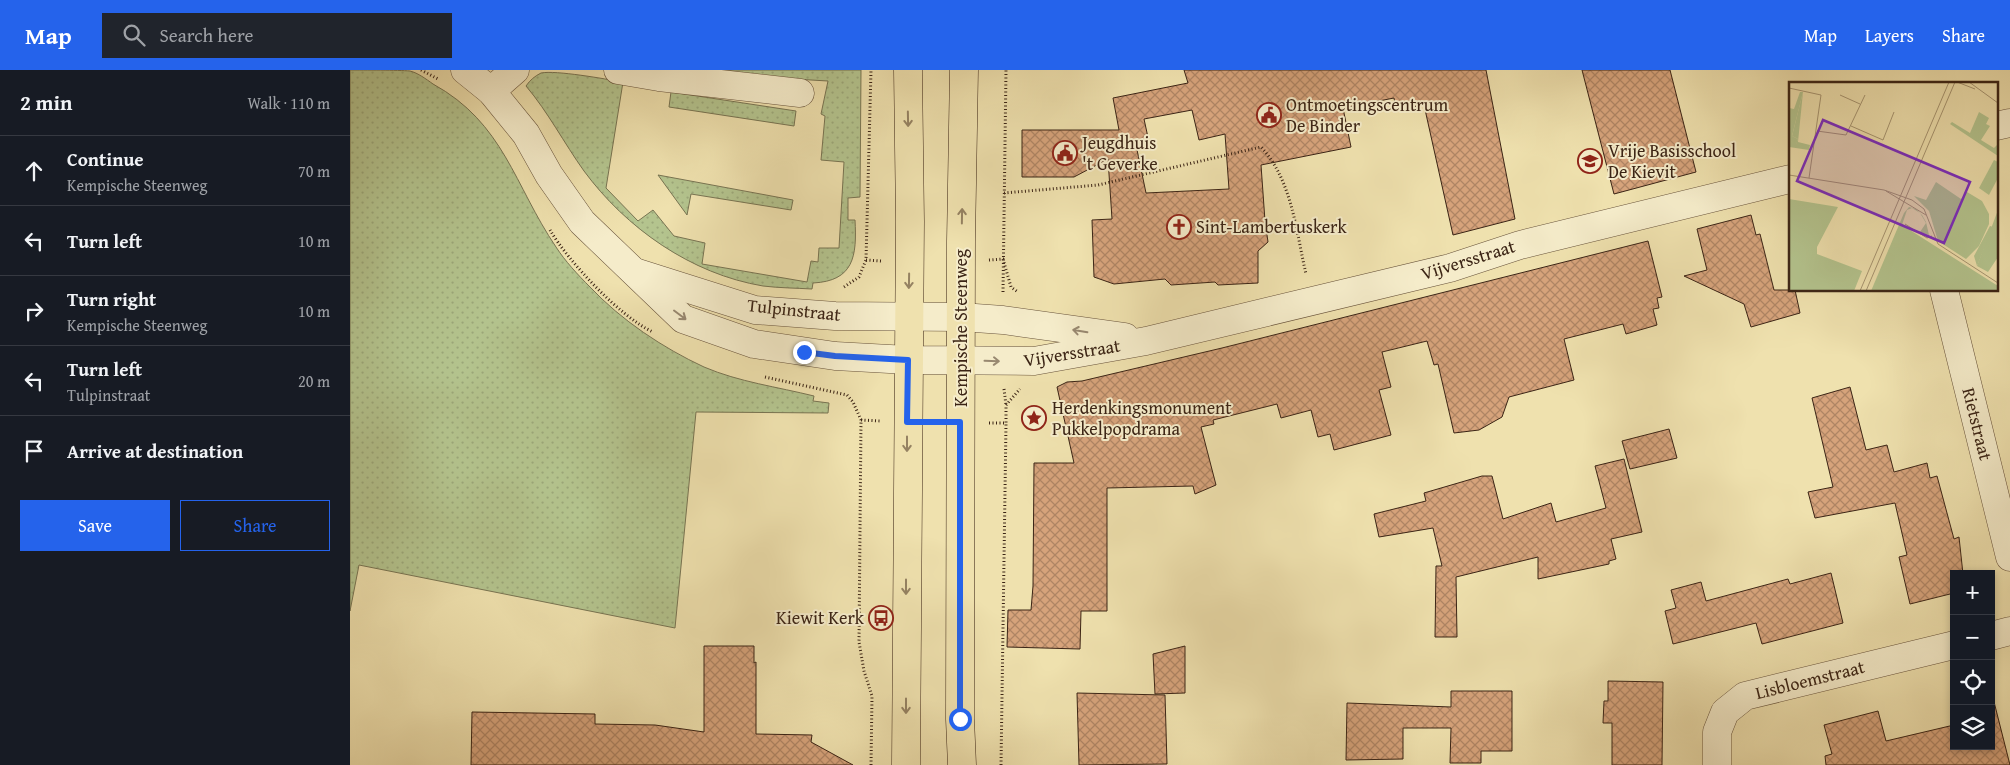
<!DOCTYPE html>
<html lang="en">
<head>
<meta charset="utf-8">
<style>
  :root { --surface:#171b24; --page:#20242c; --text:#f1f3f6; --muted:#9ea1a6; --line:#363941; --accent:#2563eb }
  body { margin:0; font-family:"Gentium Book Plus",serif; background:var(--page); color:var(--text) }
  .controls { position:absolute; right:15px; bottom:15px; display:grid; overflow:hidden; border-radius:0px; box-shadow:0 2px 8px #0003 }
  .controls button { width:45px; height:45px; display:grid; place-items:center; padding:0; border:0; border-bottom:1px solid var(--line); background:var(--surface); color:var(--text); font:25px sans-serif }
  .stop { position:absolute; width:15px; height:15px; margin:-11px; border:4px solid #2563eb; border-radius:50%; background:#fff }
  .stop.end { background:#2563eb; border-color:#fff; box-shadow:0 1px 5px #0008 }
  .list { margin:0; padding:0; list-style:none }
  h2 { display:flex; justify-content:space-between; align-items:center; height:65px; margin:0; padding:0 20px; font-size:21px }
  h2 small { font-size:16px; font-weight:400; color:var(--muted) }
  .list li { display:grid; grid-template-columns:32px 1fr auto; gap:15px; align-items:center; box-sizing:border-box; height:70px; padding:0 20px; border-top:1px solid var(--line) }
  .list b { display:block; font-size:19px; white-space:nowrap }
  .list p { margin:0; font-size:16px; white-space:nowrap; color:var(--muted) }
  .list em { font-size:16px; font-style:normal; color:var(--muted) }
  .actions { display:flex; gap:10px; padding:15px 20px }
  .actions a { flex:1; padding:11px 0; border:1px solid var(--accent); border-radius:0px; text-align:center; font-size:18px; color:var(--accent) }
  .actions .main { background:var(--accent); color:#fff }
  .icon { flex:none; width:28px; height:28px; fill:none; stroke:currentColor; stroke-width:2; stroke-linecap:round; stroke-linejoin:round }
  .map { position:relative; flex:none; width:1660px; height:695px; overflow:hidden }
  header { display:flex; align-items:center; gap:30px; box-sizing:border-box; height:70px; padding:0 25px; background:var(--accent); color:#fff }
  header strong { font-size:24px }
  nav { display:flex; gap:28px; margin-inline-start:auto; font-size:18px }
  .search { width:350px; height:45px; background:var(--page); display:flex; align-items:center; gap:12px; box-sizing:border-box; padding:0 18px; border-radius:0px; color:var(--muted); font-size:19px }
  main { display:flex }
  aside { flex:1; background:var(--surface) }
  .map>svg:first-child { display:block }
</style>
</head>
<body>
<header>
<strong>Map</strong>
<div class="search"><svg class="icon" aria-label="search" viewBox="0 0 24 24"><circle cx="10" cy="10" r="6"/><path d="M15 15l6 6"/></svg>Search here</div>
<nav><a>Map</a><a>Layers</a><a>Share</a></nav>
</header>
<main>
<aside>
<h2>2 min<small>Walk · 110 m</small></h2>
<ul class="list">
<li><svg class="icon" aria-label="ahead" viewBox="0 0 24 24"><path d="M12 20V5M6 11l6-6 6 6"/></svg><div><b>Continue</b><p>Kempische Steenweg</p></div><em>70 m</em></li>
<li><svg class="icon" aria-label="left" viewBox="0 0 24 24"><path d="M17 20v-9H6M10 6l-5 5 5 5"/></svg><div><b>Turn left</b></div><em>10 m</em></li>
<li><svg class="icon" aria-label="right" viewBox="0 0 24 24"><path d="M7 20v-9h11M14 6l5 5-5 5"/></svg><div><b>Turn right</b><p>Kempische Steenweg</p></div><em>10 m</em></li>
<li><svg class="icon" aria-label="left" viewBox="0 0 24 24"><path d="M17 20v-9H6M10 6l-5 5 5 5"/></svg><div><b>Turn left</b><p>Tulpinstraat</p></div><em>20 m</em></li>
<li><svg class="icon" aria-label="arrive" viewBox="0 0 24 24"><path d="M6 21V4h12l-3 4 3 4H6"/></svg><div><b>Arrive at destination</b></div></li>
</ul>
<div class="actions"><a class="main">Save</a><a>Share</a></div>
</aside>
<div class="map">
<svg width="1660" height="695" viewBox="0 0 1660 695">
  <defs>
    <pattern id="grass-dots" width="8" height="8" patternUnits="userSpaceOnUse" patternTransform="scale(1.25)"><rect width="8" height="8" fill="#b4c48e"/><path d="M2 2h.1M6 6h.1" fill="none" stroke="#9ca87a" stroke-width="1.8" stroke-linecap="round"/></pattern>
    <pattern id="building-cross-hatch" width="8" height="8" patternUnits="userSpaceOnUse" patternTransform="scale(1.25)"><rect width="8" height="8" fill="#d6a37b"/><path d="M0 0l8 8M0 8l8-8" fill="none" stroke="#af8564"/></pattern>
  </defs>
  <rect width="100%" height="100%" fill="#efe1ae"/>
  <filter id="stains"><feTurbulence type="fractalNoise" baseFrequency=".004" numOctaves="4"/><feColorMatrix values="0 0 0 0 .2 0 0 0 0 .09 0 0 0 0 .02 0 0 0 .5 -.17"/></filter>
  <radialGradient id="worn" r=".72"><stop offset=".6" stop-color="#630" stop-opacity="0"/><stop offset="1" stop-color="#630" stop-opacity=".3"/></radialGradient>
  <g fill="url(#grass-dots)" stroke="#787452">
    <path d="M0,0C14,0 48,0 60,1C68,3 76,9 83,14C154,53 164,115 206,177C215,191 228,205 240,217C271,250 313,278 354,297C389,312 428,317 464,326L463,331L479,333L478,343L346,342L325,558L9,495L0,541Z"/>
    <path d="M372,0H511L510,127L498,128V150H505C507,186 504,211 463,213L462,219C446,218 429,218 413,216C341,204 276,158 234,101C214,73 198,42 176,16C180,10 185,6 191,3C206,0 255,9 273,12L256,118L288,151L303,140L324,166L355,173L352,194L457,212L461,191L468,192L469,178H489L494,92L471,90L475,46L471,44L478,11L427,8Z"/>
    <path d="M321,22L446,41L444,56L319,37Z"/>
    <path d="M308,105L443,130L441,140L341,124L337,145Z"/>
  </g>
  <g fill="url(#building-cross-hatch)" stroke="#3b2415" fill-rule="evenodd">
    <path d="M834,0H1136L1165,149L1103,165L1074,35L1046,40L1044,28L993,38L1001,77L911,95L915,151L918,172L908,181V213L868,215L865,212L821,215L815,209L764,214L744,207L742,150L762,149L758,89L724,107H672V60H769L763,28L838,13ZM842,40L849,70L875,64L879,119L796,123L786,75L799,72L794,49Z"/>
    <path d="M1232,0H1320L1346,102L1264,124Z"/>
    <path d="M1401,145L1406,165L1410,164L1424,220H1445L1450,243L1401,257L1394,234L1334,206L1357,200L1347,159Z"/>
    <path d="M1298,171L1312,227L1307,228L1309,238L1303,239L1307,255L1276,264L1273,254L1214,269L1224,310L1159,327L1152,347L1129,360L1104,363L1088,294L1084,295L1077,271L1032,282L1041,317L1029,320L1041,365L984,380L980,364L968,367L961,340L931,348L927,334L863,350L864,354L851,357L866,415L845,424L843,416L757,418V541H731L730,579L657,577L658,540H681L683,516L684,393H724L707,317L717,312L732,311L872,278Z"/>
    <path d="M1500,317L1516,380L1537,375L1544,402L1577,393L1580,408L1587,406L1604,469L1609,467L1613,504H1604V523L1560,534L1549,487L1557,485L1545,433L1465,448L1458,422L1483,417L1462,328Z"/>
    <path d="M1319,359L1327,388L1280,399L1272,371Z"/>
    <path d="M1274,389L1292,462L1261,469L1266,489L1259,491V494L1188,509V487L1106,507L1107,567H1085L1086,496H1092L1083,458L1029,467L1024,444L1076,431L1074,423L1132,406H1142L1153,449L1201,433L1206,452L1256,438L1245,396Z"/>
    <path d="M1481,503L1493,553L1412,574L1406,553L1323,574L1315,541L1326,538L1321,520L1351,512L1356,531L1438,509L1440,514Z"/>
    <path d="M354,576H404V593L406,592V664L462,665L461,672L503,695H121L122,642L245,644V654L305,655L354,662Z"/>
    <path d="M835,576V623L805,624L803,584Z"/>
    <path d="M1258,611L1313,612L1312,695H1262V653H1253L1254,631H1258Z"/>
    <path d="M1641,620L1660,695H1476L1475,686L1482,684L1474,655L1528,641L1536,671L1604,655V676H1641Z"/>
    <path d="M1101,621H1162V681H1131V693H1100L1101,658H1053V689L996,690L997,633L1101,637Z"/>
    <path d="M727,623L815,625L817,694L729,695Z"/>
  </g>
  <g fill="none" stroke-linecap="round" stroke-linejoin="round">
    <defs>
      <g id="minor">
        <path d="M115,0L141,21L176,64L199,105L232,152L333,249L404,274L485,286L558,290L684,291L796,271L1100,198L1170,175L1440,109"/>
        <path d="M268,0L309,7L450,23"/>
        <path d="M141,21L165,0"/>
        <path d="M1646,56L1660,53"/>
        <path d="M288,203L405,240L485,246L611,247L653,250L775,267"/>
        <path d="M1594,220L1660,487"/>
        <path d="M1641,566L1660,561"/>
        <path d="M1367,695V662L1375,642L1395,626L1604,575"/>
      </g>
      <g id="major">
        <path d="M556,695L560,151L558,0"/>
        <path d="M612,695L610,649L611,171L614,0"/>
      </g>
    </defs>
    <use href="#minor" stroke="#68533b" stroke-width="29"/>
    <use href="#major" stroke="#3b2415" stroke-width="29"/>
    <g stroke="#3b2415" stroke-width="3" stroke-dasharray="1 2.5" stroke-linecap="butt">
      <path d="M71,0L88,9"/>
      <path d="M654,123L748,115L911,77C942,110 946,161 956,204"/>
      <path d="M200,160C218,191 270,247 303,262"/>
      <path d="M516,190L531,191"/>
      <path d="M639,190L653,189L661,217L668,222"/>
      <path d="M494,217L509,207L516,190L521,0"/>
      <path d="M653,222L656,0"/>
      <path d="M415,307L497,325L503,332L511,350L509,572L514,601L522,626L521,695"/>
      <path d="M654,319L656,335"/>
      <path d="M511,350L531,351"/>
      <path d="M639,353H656V335L670,319"/>
      <path d="M651,695L656,353"/>
    </g>
    <use href="#minor" stroke="#f5ecca" stroke-width="28"/>
    <use href="#major" stroke="#efe1ae" stroke-width="28"/>
  </g>
  <defs><path id="oneway-shaft" d="M-6 0H5M1.5-3L5.5 0L1.5 3" fill="none" stroke-width="1.6" stroke-linecap="round" stroke-linejoin="round" transform="scale(1.25)"/></defs>
  <g stroke="#958262">
    <use href="#oneway-shaft" transform="translate(558 49) rotate(89)"/>
    <use href="#oneway-shaft" transform="translate(612 146) rotate(-89)"/>
    <use href="#oneway-shaft" transform="translate(559 211) rotate(91)"/>
    <use href="#oneway-shaft" transform="translate(557 374) rotate(90)"/>
    <use href="#oneway-shaft" transform="translate(556 517) rotate(90)"/>
    <use href="#oneway-shaft" transform="translate(556 636) rotate(90)"/>
  </g>
  <g stroke="#988870">
    <use href="#oneway-shaft" transform="translate(330 245) rotate(37)"/>
    <use href="#oneway-shaft" transform="translate(730 261) rotate(-171)"/>
    <use href="#oneway-shaft" transform="translate(642 291) rotate(2)"/>
  </g>
  <g fill="none" stroke-linecap="round" stroke-linejoin="round">
    <path stroke="#2563eb" stroke-width="6" d="M454,282L485,286L558,290L557,352H610V649"/>
  </g>
  <defs>
    <symbol id="civic-ring" viewBox="-11 -11 22 22"><circle r="9.5" fill="#f5ecca" stroke="#8f2418" stroke-width="1.5"/><path d="M-.6-6.5H3V-4.5H.6V-3L4-1V1h2V6H-6V1h2V-1L-.6-3ZM-1.2 2.5V6h2.4V2.5Z" fill="#8f2418"/></symbol>
    <symbol id="school-ring" viewBox="-11 -11 22 22"><circle r="9.5" fill="#f5ecca" stroke="#8f2418" stroke-width="1.5"/><path d="M0-5L7-2L0 1L-7-2ZM-4 1L0 2.5L4 1V4Q0 6-4 4Z" fill="#8f2418"/></symbol>
    <symbol id="church-ring" viewBox="-11 -11 22 22"><circle r="9.5" fill="#f5ecca" stroke="#8f2418" stroke-width="1.5"/><path d="M-1.2-6h2.4v3.5h3.3v2.4h-3.3V6h-2.4V-.1h-3.3v-2.4h3.3Z" fill="#8f2418"/></symbol>
    <symbol id="sight-ring" viewBox="-11 -11 22 22"><circle r="9.5" fill="#f5ecca" stroke="#8f2418" stroke-width="1.5"/><path d="M0-6L1.8-2.2L6-1.7L2.9 1.2L3.7 5.4L0 3.3L-3.7 5.4L-2.9 1.2L-6-1.7L-1.8-2.2Z" fill="#8f2418"/></symbol>
    <symbol id="bus-ring" viewBox="-11 -11 22 22"><circle r="9.5" fill="#f5ecca" stroke="#8f2418" stroke-width="1.5"/><path d="M-5-6H5V4H4V6H2V4H-2V6H-4V4H-5ZM-3.5-4V0h7V-4ZM-3.5 1.2v1.5H-2V1.2ZM2 1.2v1.5H3.5V1.2Z" fill="#8f2418"/></symbol>
  </defs>
  <g fill-rule="evenodd">
    <use href="#civic-ring" x="905" y="31" width="28" height="28"/>
    <use href="#civic-ring" x="701" y="69" width="28" height="28"/>
    <use href="#school-ring" x="1226" y="77" width="28" height="28"/>
    <use href="#church-ring" x="815" y="143" width="28" height="28"/>
    <use href="#sight-ring" x="670" y="334" width="28" height="28"/>
    <use href="#bus-ring" x="517" y="534" width="28" height="28"/>
  </g>
  <g text-anchor="middle" stroke-width="4" stroke-linejoin="round" paint-order="stroke">
    <g font-size="18" fill="#3b2415" stroke="#f5ecca" text-anchor="start">
      <text x="936" y="41">Ontmoetingscentrum<tspan x="936" dy="21">De Binder</tspan></text>
      <text x="732" y="79">Jeugdhuis<tspan x="732" dy="21">'t Geverke</tspan></text>
      <text x="1258" y="87">Vrije Basisschool<tspan x="1258" dy="21">De Kievit</tspan></text>
      <text x="846" y="163">Sint-Lambertuskerk</text>
      <text x="702" y="344">Herdenkingsmonument<tspan x="702" dy="21">Pukkelpopdrama</tspan></text>
      <text x="514" y="554" text-anchor="end">Kiewit Kerk</text>
    </g>
    <g font-size="18" fill="#3b2415" stroke="#f5ecca">
      <text transform="translate(1118 190) rotate(-17)" y="6">Vijversstraat</text>
      <text transform="translate(444 240) rotate(6)" y="6">Tulpinstraat</text>
      <text transform="translate(611 258) rotate(-90)" y="6">Kempische Steenweg</text>
      <text transform="translate(722 283) rotate(-9)" y="6">Vijversstraat</text>
      <text transform="translate(1627 354) rotate(76)" y="6">Rietstraat</text>
      <text transform="translate(1460 610) rotate(-14)" y="6">Lisbloemstraat</text>
    </g>
  </g>
  <g transform="translate(1439 12)">
    <rect width="209" height="209" fill="#efe1ae"/>
    <path d="M11,10H14L3,54L9,57L7,63L0,58V26L5,27ZM147,100L172,117L178,110L193,119L200,132V142L190,164L177,177L149,159L140,129L125,114L137,118ZM0,117L49,125L28,165V172L73,189L65,209H0ZM120,125L127,127L133,133L137,140L140,153L131,150L137,141L131,131L123,126L118,128L113,143L209,204V209H82L115,131ZM209,128V175L199,190L188,184Z" fill="#b4c48e"/>
    <path d="M14,10L9,60L21,63L20,68L0,65V58L7,62L9,57L3,54ZM190,30L200,36L197,42L201,44L192,58L205,66L209,62V74L161,42L163,40L181,51ZM201,144L204,145L188,184L185,174Z" fill="#b4c48e"/>
    <path d="M205,78L209,80V96L200,113L190,106Z" fill="#b4c48e"/>
    <path fill="none" stroke="#a79571" stroke-width="1" d="M168,0L186,7M180,0L209,21M0,6L32,13L20,96M51,13L71,22M62,44L94,58L105,30M28,49L57,53L76,13M0,93L95,108L123,118L135,127L149,162L209,201M97,109L137,133M116,142L138,156L143,154M71,209L160,0M77,209L166,0"/>
    <path fill="#7b2cbf" fill-opacity="0.15" stroke="#7b2cbf" stroke-width="2.5" d="M34,38L181,100L155,161L8,99Z"/>
    <rect width="209" height="209" fill="none" stroke="#3b2415" stroke-width="2.5"/>
  </g>
  <rect width="100%" height="100%" filter="url(#stains)"/>
  <rect width="100%" height="100%" fill="url(#worn)"/>
</svg>
<div class="controls">
<button>+</button>
<button>−</button>
<button><svg class="icon" aria-label="locate" viewBox="0 0 24 24"><circle cx="12" cy="12" r="6"/><path d="M12 2v4M12 18v4M2 12h4M18 12h4"/></svg></button>
<button><svg class="icon" aria-label="layers" viewBox="0 0 24 24"><path d="M12 4l9 5-9 5-9-5zM3 14l9 5 9-5"/></svg></button>
</div>
<div class="stop" style="left:610px;top:649px"></div>
<div class="stop end" style="left:454px;top:282px"></div>
</div>
</main>
</body>
</html>
